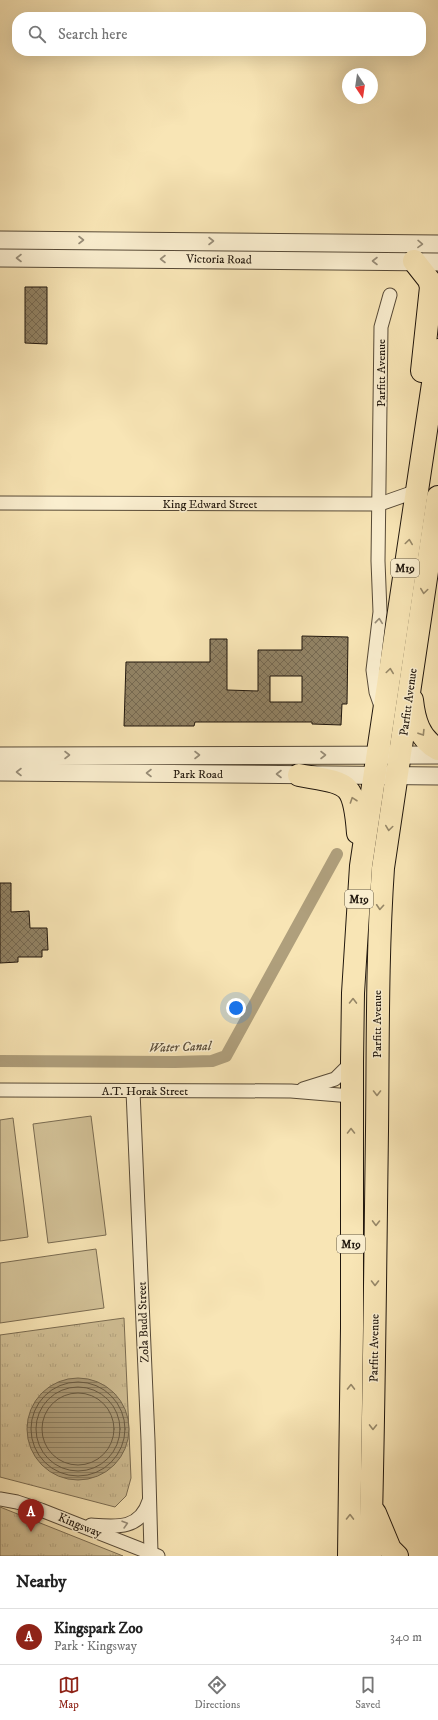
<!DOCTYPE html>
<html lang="en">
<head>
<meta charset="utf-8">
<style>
  :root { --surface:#fff; --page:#f6f6f6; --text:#222; --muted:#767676; --line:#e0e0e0; --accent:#8f2418 }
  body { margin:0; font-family:"IM FELL DW Pica",serif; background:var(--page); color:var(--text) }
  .compass { position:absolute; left:342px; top:68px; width:36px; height:36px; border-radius:50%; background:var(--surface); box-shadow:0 4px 16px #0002; rotate:167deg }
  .you { position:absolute; left:236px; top:1008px; width:14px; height:14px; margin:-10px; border:3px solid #fff; border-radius:50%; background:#1a73e8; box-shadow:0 0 0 6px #1a73e833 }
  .badge { display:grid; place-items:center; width:26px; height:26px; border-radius:50%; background:var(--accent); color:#fff; font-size:13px; font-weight:700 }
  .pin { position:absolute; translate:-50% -33px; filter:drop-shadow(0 1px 2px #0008) }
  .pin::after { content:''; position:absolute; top:21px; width:14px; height:12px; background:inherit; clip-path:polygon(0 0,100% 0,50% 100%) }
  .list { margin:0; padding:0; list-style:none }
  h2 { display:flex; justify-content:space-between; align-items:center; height:52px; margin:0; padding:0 16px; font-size:17px }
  h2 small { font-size:13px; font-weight:400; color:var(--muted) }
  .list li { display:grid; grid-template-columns:26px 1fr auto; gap:12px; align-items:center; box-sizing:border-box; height:56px; padding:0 16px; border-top:1px solid var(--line) }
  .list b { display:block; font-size:15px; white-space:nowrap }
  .list p { margin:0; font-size:13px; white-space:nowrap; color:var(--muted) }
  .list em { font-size:13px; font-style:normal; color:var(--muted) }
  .icon { flex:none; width:22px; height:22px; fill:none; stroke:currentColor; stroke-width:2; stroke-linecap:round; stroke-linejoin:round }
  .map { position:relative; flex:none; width:438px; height:1556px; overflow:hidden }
  .search { position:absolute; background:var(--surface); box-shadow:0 4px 16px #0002; left:12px; right:12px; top:12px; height:44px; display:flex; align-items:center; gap:10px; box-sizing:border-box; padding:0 14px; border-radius:16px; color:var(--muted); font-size:15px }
  .sheet { height:108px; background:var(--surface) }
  nav { display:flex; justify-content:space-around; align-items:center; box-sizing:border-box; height:56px; border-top:1px solid var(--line); background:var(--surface); font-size:11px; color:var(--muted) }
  nav a { display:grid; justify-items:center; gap:2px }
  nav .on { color:var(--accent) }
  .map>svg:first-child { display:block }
</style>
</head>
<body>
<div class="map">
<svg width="438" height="1556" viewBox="0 0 438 1556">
  <defs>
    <pattern id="park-tufts" width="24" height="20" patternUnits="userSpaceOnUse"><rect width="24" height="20" fill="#d3c298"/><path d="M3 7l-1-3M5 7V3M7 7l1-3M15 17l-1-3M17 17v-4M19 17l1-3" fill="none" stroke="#b5a682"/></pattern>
    <pattern id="water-rules" width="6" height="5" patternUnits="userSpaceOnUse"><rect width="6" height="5" fill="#af9f7c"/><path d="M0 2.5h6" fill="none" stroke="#8e8164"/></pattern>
    <pattern id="building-cross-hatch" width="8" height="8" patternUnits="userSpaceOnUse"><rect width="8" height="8" fill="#918264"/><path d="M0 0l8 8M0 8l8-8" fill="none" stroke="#766951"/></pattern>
  </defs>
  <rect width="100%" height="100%" fill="#f8e5b5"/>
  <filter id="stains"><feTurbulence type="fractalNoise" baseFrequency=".005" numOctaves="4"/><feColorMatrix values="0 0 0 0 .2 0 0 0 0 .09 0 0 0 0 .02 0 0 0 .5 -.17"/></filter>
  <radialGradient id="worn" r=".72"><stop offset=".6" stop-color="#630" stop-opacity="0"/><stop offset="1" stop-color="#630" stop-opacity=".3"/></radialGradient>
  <g fill="url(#park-tufts)" stroke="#7a6c52">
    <path d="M124,1318L131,1478L126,1496L115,1507L0,1477V1335Z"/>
    <path d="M0,1507L123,1556H0Z"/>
  </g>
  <g fill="#d3c298" stroke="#7a6c52">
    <path d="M91,1116L106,1235L48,1243L33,1124Z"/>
    <path d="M13,1118L28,1237L0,1241V1120Z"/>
    <path d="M96,1249L104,1308L0,1323V1263Z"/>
  </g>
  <circle fill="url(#water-rules)" stroke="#766950" cx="78" cy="1429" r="51"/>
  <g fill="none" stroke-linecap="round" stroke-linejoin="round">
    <g stroke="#685b44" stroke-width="1">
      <circle cx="78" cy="1429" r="47"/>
      <circle cx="78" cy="1429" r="42"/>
      <circle cx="78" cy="1429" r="36"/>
    </g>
    <path stroke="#af9f7c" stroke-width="12" d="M0,1061L175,1062L212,1061L226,1056L337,854"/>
  </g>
  <g fill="url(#building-cross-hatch)" stroke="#21170d" fill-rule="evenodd">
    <path d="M25,287H47V344L25,343Z"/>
    <path d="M302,636L348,637L347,704H342L341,725L312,724V722H195L194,726H124L126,662H210V639H227V690L258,691V650H302ZM270,676H302V702H270Z"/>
    <path d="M0,883H11V912L29,911L30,928H47L48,950H42V957H18V962L0,963Z"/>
  </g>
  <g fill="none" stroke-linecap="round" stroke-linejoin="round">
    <defs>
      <g id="minor">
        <path d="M0,503L380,504L417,491"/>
        <path d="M382,709L376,692L373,670L380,612L378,561L381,327L390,295"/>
        <path d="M303,1089L335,1079L352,1062"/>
        <path d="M0,1090L291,1091L351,1096"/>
        <path d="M133,1091L148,1440L151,1553"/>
        <path d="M0,1499L17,1502L41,1510L158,1556"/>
        <path d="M91,1525C116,1527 140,1530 149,1501"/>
      </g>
      <g id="tertiary">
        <path d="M0,240L438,244"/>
        <path d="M0,258L438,262"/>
        <path d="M0,756L438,755"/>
        <path d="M0,772L438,776"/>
      </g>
      <g id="trunk">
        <path d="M414,261L429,280L431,287L422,371"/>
        <path d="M412,700C414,719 419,739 438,749"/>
        <path d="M299,775C348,784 354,780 358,833"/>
        <path d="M375,1513L390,1549L397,1556"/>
        <path d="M349,1556L352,1328V1062L353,993L361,866L438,350"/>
        <path d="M370,1556C374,1414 375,1273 377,1131C378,1043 377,956 383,868L438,497"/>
      </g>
    </defs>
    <use href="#minor" stroke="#574a37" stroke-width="15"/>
    <use href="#tertiary" stroke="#574a37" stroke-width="19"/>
    <use href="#trunk" stroke="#21170d" stroke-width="24"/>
    <use href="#minor" stroke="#faeecf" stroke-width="13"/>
    <use href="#tertiary" stroke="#faeecf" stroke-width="17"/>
    <use href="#trunk" stroke="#f8e5b5" stroke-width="22"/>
  </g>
  <defs><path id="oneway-chevron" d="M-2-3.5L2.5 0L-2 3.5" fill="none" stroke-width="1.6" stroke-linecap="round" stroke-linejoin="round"/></defs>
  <g stroke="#988d78">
    <use href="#oneway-chevron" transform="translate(81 240)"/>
    <use href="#oneway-chevron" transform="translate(211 241)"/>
    <use href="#oneway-chevron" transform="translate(420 244) rotate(1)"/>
    <use href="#oneway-chevron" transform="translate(19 258) rotate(-180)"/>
    <use href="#oneway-chevron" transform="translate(163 259) rotate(-180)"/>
    <use href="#oneway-chevron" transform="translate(375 261) rotate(-180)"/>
    <use href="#oneway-chevron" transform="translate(379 621) rotate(-84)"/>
    <use href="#oneway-chevron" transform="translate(67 755)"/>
    <use href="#oneway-chevron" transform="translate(197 755)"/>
    <use href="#oneway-chevron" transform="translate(323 755)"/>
    <use href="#oneway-chevron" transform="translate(19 772) rotate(-180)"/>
    <use href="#oneway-chevron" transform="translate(149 773) rotate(-180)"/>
    <use href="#oneway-chevron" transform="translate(279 774) rotate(-180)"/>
    <use href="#oneway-chevron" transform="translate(125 1524) rotate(-16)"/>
  </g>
  <g stroke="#978869">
    <use href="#oneway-chevron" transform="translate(409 542) rotate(-82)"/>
    <use href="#oneway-chevron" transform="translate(424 591) rotate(98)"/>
    <use href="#oneway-chevron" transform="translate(390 671) rotate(-82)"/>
    <use href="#oneway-chevron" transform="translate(422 733) rotate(58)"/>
    <use href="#oneway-chevron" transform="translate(353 800) rotate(-109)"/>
    <use href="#oneway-chevron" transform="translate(389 828) rotate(98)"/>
    <use href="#oneway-chevron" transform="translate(380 907) rotate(94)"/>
    <use href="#oneway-chevron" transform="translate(353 1001) rotate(-89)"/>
    <use href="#oneway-chevron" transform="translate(377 1093) rotate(90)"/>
    <use href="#oneway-chevron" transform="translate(351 1131) rotate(-90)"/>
    <use href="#oneway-chevron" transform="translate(376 1223) rotate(91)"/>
    <use href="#oneway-chevron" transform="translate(375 1283) rotate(90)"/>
    <use href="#oneway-chevron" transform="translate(351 1387) rotate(-89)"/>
    <use href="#oneway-chevron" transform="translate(373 1427) rotate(91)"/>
    <use href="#oneway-chevron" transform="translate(350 1517) rotate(-89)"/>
  </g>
  <g text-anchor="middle" stroke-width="3" stroke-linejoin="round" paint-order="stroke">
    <g fill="#faeecf" stroke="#625847" stroke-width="1">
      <rect x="391" y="559" width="28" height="18" rx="3"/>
      <rect x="345" y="890" width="28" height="18" rx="3"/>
      <rect x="337" y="1235" width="28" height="18" rx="3"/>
    </g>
    <g font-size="11" font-weight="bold" fill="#21170d">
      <text x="405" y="572">M19</text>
      <text x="359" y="903">M19</text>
      <text x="351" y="1248">M19</text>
    </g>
    <g font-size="12" fill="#21170d" stroke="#faeecf">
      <text transform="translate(219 259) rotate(1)" y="4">Victoria Road</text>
      <text transform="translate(381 373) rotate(-90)" y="4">Parfitt Avenue</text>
      <text x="210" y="508">King Edward Street</text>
      <text transform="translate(408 702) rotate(-82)" y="4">Parfitt Avenue</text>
      <text x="198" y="778">Park Road</text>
      <text transform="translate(377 1024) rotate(-90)" y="4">Parfitt Avenue</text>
      <text x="145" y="1095">A.T. Horak Street</text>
      <text transform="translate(143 1322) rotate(-92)" y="4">Zola Budd Street</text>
      <text transform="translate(374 1348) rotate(-89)" y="4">Parfitt Avenue</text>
      <text transform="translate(80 1525) rotate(22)" y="4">Kingsway</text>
    </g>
    <g font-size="13" font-style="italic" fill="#5a4d39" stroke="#faeecf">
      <text transform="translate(180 1046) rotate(-2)" y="5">Water Canal</text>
    </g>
  </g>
  <rect width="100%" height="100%" filter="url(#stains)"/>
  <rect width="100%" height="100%" fill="url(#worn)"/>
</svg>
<svg class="compass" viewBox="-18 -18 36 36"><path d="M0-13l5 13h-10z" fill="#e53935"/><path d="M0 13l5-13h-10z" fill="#767676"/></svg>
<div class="you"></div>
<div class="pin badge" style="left:31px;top:1532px">A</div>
<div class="search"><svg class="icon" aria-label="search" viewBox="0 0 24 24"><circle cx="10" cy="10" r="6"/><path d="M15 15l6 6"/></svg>Search here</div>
</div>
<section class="sheet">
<h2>Nearby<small></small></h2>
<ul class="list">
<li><span class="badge">A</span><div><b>Kingspark Zoo</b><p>Park · Kingsway</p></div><em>340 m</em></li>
</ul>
</section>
<nav>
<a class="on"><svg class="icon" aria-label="map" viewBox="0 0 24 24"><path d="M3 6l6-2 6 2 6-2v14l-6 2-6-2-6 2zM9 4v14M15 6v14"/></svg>Map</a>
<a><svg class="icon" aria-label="directions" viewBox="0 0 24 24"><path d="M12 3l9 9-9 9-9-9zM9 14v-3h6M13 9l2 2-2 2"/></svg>Directions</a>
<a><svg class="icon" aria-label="saved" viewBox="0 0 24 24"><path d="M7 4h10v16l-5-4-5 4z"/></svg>Saved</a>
</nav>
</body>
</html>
